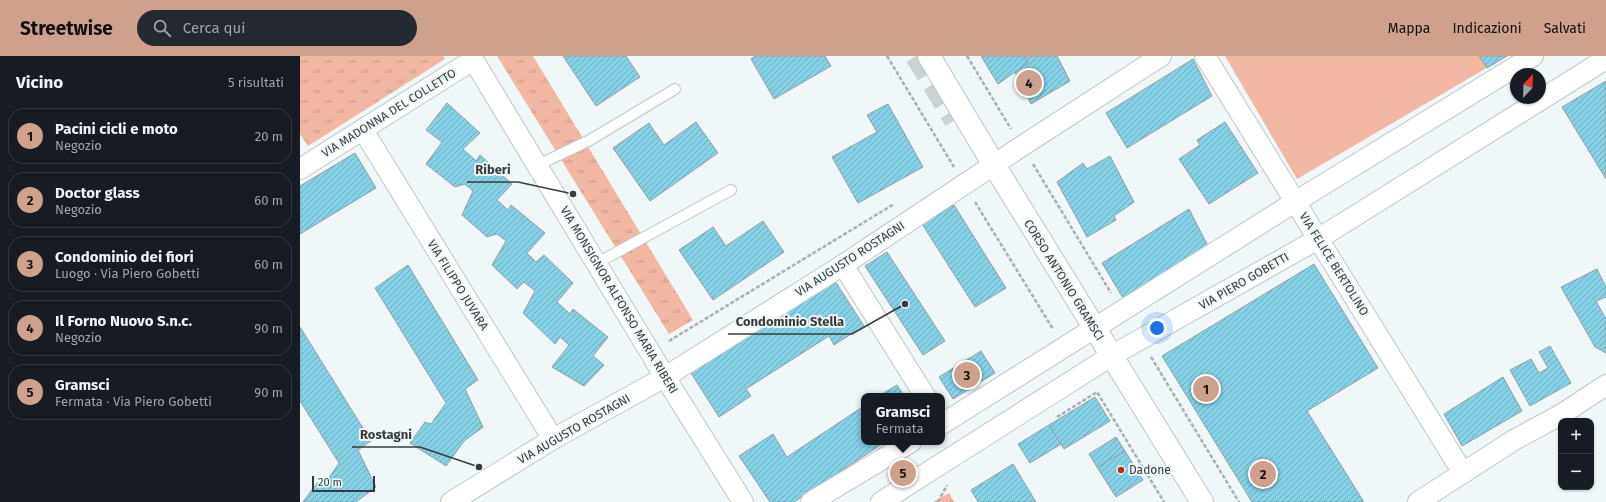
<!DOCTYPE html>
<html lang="it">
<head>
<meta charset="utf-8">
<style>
  :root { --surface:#171b24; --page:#242831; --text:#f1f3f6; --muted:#9ea1a6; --line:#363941; --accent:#cda18d }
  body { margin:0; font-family:"Fira Sans",sans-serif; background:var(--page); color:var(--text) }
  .controls { position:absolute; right:12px; bottom:12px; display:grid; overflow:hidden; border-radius:8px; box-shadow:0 1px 3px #0004 }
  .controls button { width:36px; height:36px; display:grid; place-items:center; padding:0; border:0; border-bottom:1px solid var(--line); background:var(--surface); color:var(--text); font:20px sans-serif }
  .compass { position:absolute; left:1210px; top:12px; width:36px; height:36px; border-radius:50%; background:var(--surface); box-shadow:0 1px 3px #0004; rotate:22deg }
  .scale { position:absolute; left:12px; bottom:10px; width:63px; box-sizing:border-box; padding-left:4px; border:2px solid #393c3d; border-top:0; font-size:11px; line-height:14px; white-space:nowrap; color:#393c3d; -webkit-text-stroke:3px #eff7f9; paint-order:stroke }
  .you { position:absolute; left:857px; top:272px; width:14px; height:14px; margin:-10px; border:3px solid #fff; border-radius:50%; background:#1a73e8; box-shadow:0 0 0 6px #1a73e833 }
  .badge { display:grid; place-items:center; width:26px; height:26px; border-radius:50%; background:var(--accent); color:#111; font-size:13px; font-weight:700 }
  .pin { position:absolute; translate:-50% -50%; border:2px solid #fff; box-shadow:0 1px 4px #0006 }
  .popup { position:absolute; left:561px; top:337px; width:84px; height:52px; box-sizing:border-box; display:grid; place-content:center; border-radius:8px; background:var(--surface); filter:drop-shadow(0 1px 3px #0005); font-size:13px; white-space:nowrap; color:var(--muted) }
  .popup b { font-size:15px; color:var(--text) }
  .popup::after { content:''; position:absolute; left:50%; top:100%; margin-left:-8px; border:8px solid transparent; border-top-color:var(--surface) }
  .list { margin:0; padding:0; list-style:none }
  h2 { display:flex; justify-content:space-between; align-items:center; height:52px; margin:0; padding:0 16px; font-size:17px }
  h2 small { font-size:13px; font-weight:400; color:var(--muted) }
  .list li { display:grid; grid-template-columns:26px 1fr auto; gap:12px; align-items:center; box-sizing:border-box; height:56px; margin:0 8px 8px; padding:0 8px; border:1px solid var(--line); border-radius:16px }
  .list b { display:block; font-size:15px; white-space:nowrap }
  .list p { margin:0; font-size:13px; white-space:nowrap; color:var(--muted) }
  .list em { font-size:13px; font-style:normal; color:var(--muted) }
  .icon { flex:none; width:22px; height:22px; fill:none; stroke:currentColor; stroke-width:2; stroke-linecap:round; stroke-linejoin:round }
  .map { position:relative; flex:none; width:1306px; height:446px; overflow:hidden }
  header { display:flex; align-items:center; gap:24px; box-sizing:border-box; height:56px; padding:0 20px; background:var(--accent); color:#111 }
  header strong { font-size:19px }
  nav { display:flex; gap:22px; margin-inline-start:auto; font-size:14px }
  .search { width:280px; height:36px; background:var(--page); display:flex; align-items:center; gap:10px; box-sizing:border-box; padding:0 14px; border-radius:22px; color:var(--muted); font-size:15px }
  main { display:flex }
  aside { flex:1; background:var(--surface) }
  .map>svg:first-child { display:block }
</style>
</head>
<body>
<header>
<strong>Streetwise</strong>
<div class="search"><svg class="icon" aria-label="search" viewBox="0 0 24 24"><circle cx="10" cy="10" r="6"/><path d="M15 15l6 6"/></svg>Cerca qui</div>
<nav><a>Mappa</a><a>Indicazioni</a><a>Salvati</a></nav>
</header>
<main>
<aside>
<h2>Vicino<small>5 risultati</small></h2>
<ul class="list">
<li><span class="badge">1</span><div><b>Pacini cicli e moto</b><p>Negozio</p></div><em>20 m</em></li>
<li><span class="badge">2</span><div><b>Doctor glass</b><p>Negozio</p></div><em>60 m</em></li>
<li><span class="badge">3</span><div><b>Condominio dei fiori</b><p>Luogo · Via Piero Gobetti</p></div><em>60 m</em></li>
<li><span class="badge">4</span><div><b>Il Forno Nuovo S.n.c.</b><p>Negozio</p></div><em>90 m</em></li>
<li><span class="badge">5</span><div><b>Gramsci</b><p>Fermata · Via Piero Gobetti</p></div><em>90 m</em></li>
</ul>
</aside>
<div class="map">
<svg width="1306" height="446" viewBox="0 0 1306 446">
  <defs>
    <pattern id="grass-tufts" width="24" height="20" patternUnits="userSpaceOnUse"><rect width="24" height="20" fill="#f2b8a3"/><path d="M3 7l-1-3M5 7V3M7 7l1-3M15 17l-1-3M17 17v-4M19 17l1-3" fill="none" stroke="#c59786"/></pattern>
    <pattern id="building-hatch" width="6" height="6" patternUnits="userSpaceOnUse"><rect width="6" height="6" fill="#85d1e5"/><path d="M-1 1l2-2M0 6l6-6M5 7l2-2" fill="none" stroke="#6eabbb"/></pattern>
  </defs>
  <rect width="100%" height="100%" fill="#eff7f9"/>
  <g fill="url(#grass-tufts)">
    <path d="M0,0H143L145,3L8,90L0,78Z"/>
    <path d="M197,0H233L393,264L369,278Z"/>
    <path d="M649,437L654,446H633Z"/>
  </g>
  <path fill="#f2b8a3" d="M925,0H1207L997,123Z"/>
  <g fill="url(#building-hatch)" stroke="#989fa1">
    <path d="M263,0H326L340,21L296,50Z"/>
    <path d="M455,0H525L531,10L474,43L451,3Z"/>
    <path d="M681,0H724L728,7L698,28Z"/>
    <path d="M727,0H757L770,25L731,48L715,16L728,7L725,1Z"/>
    <path d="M1179,0H1207L1187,12Z"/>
    <path d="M893,3L912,40L827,92L806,57Z"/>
    <path d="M1306,25V123L1262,51Z"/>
    <path d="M147,47L180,77L163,93L176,105L180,99L212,128L197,144L208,154L211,149L245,177L227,197L236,206L244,199L273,227L257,246L270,258L273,253L308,281L293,300L304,309L284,330L252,311L269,289L260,281L255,288L223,257L235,235L224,226L217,233L192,209L206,185L197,178L187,181L162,159L173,135L165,128L155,131L126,108L142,86L126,74Z"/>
    <path d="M588,48L623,111L558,147L532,101L577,76L567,59Z"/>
    <path d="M396,66L418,97L350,145L313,92L349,67L364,89Z"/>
    <path d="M925,66L958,117L909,148L879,103L900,89L897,84Z"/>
    <path d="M55,97L76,132L0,178V130Z"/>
    <path d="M810,100L834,146L814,160L816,164L787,181L757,126L783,107L787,113Z"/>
    <path d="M654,149L706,232L675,251L622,168Z"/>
    <path d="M889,153L908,190L823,242L802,207Z"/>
    <path d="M463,165L484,196L413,244L379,194L413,171L426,190Z"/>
    <path d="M587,196L645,285L623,299L565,210Z"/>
    <path d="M1014,208L1078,312L1007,355L1064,446H952L862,300Z"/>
    <path d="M108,209L178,324L165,333L183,371L164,385L146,410L110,387L125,366L131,368L146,347L75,232Z"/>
    <path d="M1297,213L1306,231V241L1296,245L1306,263V297L1295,291L1261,231Z"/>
    <path d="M535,225L564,270L534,289L529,280L446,333L451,340L419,361L391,317Z"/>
    <path d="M0,271L71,385L58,394L76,431L56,446H3L17,427L24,429L39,407L0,345Z"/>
    <path d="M1250,290L1271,327L1230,350L1210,314L1231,303L1239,317L1248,312L1239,296Z"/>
    <path d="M681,295L695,317L653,343L639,321Z"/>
    <path d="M1203,321L1222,355L1162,390L1144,358Z"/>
    <path d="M597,329L604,340H579Z"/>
    <path d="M795,341L810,365L764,393L749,369Z"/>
    <path d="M564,350V386H585L494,446H470L439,400L473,378L487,401Z"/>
    <path d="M749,369L761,388L730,407L718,388Z"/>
    <path d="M816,381L825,395L797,411L789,398Z"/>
    <path d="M825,395L843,424L816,441L797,411Z"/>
    <path d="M713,408L736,446H678L671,434Z"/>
  </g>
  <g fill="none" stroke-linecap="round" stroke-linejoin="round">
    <path stroke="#cbd2d3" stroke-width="22" stroke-dasharray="22 11" stroke-linecap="butt" d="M616,0L655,64"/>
    <defs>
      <g id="lane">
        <path d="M238,109L290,84L375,33"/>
        <path d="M297,207L431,134"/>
      </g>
      <g id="street">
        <path d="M171,0L365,321L443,446"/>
        <path d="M905,0L1163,417"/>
        <path d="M63,74L253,383"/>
        <path d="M0,113L173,4"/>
        <path d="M543,209L625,340"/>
        <path d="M642,368L995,146L1233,0"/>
        <path d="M151,446L253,383L365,321L543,209L722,90L861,0"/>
        <path d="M511,446L611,386"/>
        <path d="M581,446L811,300L1018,183L1306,3"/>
        <path d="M1118,446L1214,384L1262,358L1306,329"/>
      </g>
      <path id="secondary" d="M629,0L694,109L902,446"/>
    </defs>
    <use href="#lane" stroke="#c0c7c9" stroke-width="12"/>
    <use href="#street" stroke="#c0c7c9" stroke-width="22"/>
    <use href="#secondary" stroke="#c0c7c9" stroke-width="24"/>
    <g stroke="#abb1b3" stroke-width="2.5" stroke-dasharray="4 2" stroke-linecap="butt">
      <path d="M587,0L654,111"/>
      <path d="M667,0L711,73"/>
      <path d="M733,108L811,237"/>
      <path d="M675,146L753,273"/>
      <path d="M369,285L594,148"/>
      <path d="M851,301L939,446"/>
      <path d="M757,361L797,336L864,446"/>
      <path d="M638,446L647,429"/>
    </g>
    <use href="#lane" stroke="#fff" stroke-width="10"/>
    <use href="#street" stroke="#fff" stroke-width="20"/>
    <use href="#secondary" stroke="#fff" stroke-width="22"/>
  </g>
  <circle fill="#a03c0d" stroke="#eff7f9" stroke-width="1.5" cx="821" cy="414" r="4"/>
  <g text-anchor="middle" stroke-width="4" stroke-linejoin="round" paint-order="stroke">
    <g font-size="12" fill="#393c3d" stroke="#eff7f9">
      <text transform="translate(89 57) rotate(-32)" y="4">VIA MADONNA DEL COLLETTO</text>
      <text transform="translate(550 203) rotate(-33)" y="4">VIA AUGUSTO ROSTAGNI</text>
      <text transform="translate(1034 208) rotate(58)" y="4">VIA FELICE BERTOLINO</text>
      <text transform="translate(764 224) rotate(58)" y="4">CORSO ANTONIO GRAMSCI</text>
      <text transform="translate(944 225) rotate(-30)" y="4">VIA PIERO GOBETTI</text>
      <text transform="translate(158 229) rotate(58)" y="4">VIA FILIPPO JUVARA</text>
      <text transform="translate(319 244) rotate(59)" y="4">VIA MONSIGNOR ALFONSO MARIA RIBERI</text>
      <text transform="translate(274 373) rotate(-30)" y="4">VIA AUGUSTO ROSTAGNI</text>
    </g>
    <g font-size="12" fill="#393c3d" stroke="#eff7f9" text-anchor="start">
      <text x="829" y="418">Dadone</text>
    </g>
  </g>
  <path fill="none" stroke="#393c3d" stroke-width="1.5" d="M273 138L218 126H167M605 248L552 278H428M179 411L120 391H52"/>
  <g fill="#393c3d" stroke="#eff7f9" stroke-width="1.5">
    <circle cx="273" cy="138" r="4"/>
    <circle cx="605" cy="248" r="4"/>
    <circle cx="179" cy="411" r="4"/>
  </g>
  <g font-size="13" text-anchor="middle" font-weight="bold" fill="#393c3d" stroke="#eff7f9" stroke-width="4" stroke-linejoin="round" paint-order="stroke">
    <text x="193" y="118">Riberi</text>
    <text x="490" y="270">Condominio Stella</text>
    <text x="86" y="383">Rostagni</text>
  </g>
</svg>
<div class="controls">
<button>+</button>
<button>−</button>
</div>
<svg class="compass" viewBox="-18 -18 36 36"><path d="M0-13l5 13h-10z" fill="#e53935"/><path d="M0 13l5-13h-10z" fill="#9ea1a6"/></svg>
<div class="scale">20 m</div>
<div class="you"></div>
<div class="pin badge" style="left:906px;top:333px">1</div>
<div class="pin badge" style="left:963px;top:418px">2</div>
<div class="pin badge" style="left:667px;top:319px">3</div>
<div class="pin badge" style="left:729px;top:27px">4</div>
<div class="pin badge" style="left:603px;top:417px">5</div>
<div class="popup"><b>Gramsci</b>Fermata</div>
</div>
</main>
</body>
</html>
